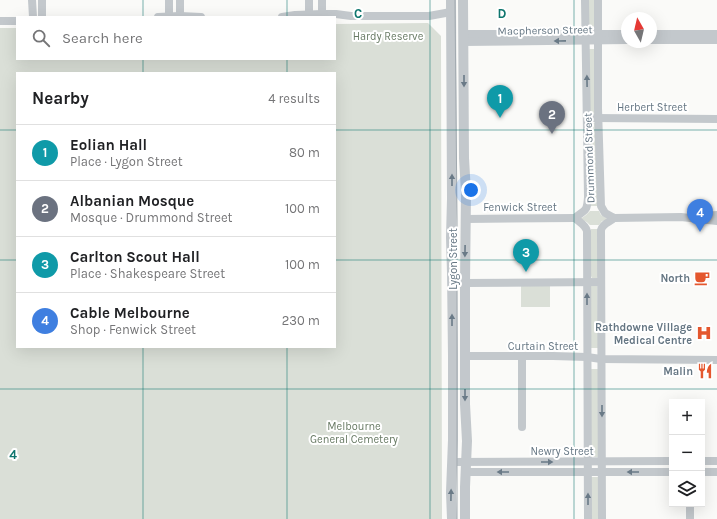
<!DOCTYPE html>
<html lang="en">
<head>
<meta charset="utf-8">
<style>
  :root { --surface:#fff; --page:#f2f2f2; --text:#202124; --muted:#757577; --line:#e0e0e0; --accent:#111827 }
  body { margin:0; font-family:Karla,sans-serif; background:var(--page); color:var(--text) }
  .controls { position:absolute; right:12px; bottom:12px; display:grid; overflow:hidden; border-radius:0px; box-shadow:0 4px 16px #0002 }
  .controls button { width:36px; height:36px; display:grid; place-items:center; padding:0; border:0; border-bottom:1px solid var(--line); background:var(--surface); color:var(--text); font:20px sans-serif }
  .compass { position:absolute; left:621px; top:12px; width:36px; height:36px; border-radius:50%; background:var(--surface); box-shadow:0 4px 16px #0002; rotate:352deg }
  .you { position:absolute; left:471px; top:190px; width:14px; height:14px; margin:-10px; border:3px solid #fff; border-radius:50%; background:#1a73e8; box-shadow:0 0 0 6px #1a73e833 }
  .badge { display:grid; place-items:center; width:26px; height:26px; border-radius:50%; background:var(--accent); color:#fff; font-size:13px; font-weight:700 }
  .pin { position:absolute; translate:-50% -33px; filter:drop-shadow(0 1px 2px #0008) }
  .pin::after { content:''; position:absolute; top:21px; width:14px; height:12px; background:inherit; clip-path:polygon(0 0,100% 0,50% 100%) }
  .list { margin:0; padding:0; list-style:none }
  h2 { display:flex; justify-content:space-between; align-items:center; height:52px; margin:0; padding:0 16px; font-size:17px }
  h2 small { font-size:13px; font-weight:400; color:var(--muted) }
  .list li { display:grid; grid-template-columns:26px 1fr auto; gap:12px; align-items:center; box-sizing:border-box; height:56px; padding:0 16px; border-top:1px solid var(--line) }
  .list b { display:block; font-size:15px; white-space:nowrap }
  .list p { margin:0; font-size:13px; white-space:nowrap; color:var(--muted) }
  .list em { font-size:13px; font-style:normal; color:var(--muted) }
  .icon { flex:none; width:22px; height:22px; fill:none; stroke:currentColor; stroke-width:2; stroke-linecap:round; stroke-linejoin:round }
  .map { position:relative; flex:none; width:717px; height:519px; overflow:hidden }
  .search { position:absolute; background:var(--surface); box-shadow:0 4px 16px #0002; left:16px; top:16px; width:320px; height:44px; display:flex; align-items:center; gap:10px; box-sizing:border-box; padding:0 14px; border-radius:0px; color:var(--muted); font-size:15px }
  .panel { position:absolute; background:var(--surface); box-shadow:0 4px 16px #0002; left:16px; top:72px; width:320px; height:276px; border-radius:0px }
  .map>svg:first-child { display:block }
</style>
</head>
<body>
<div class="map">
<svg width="717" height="519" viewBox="0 0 717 519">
  <rect width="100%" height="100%" fill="#fafaf8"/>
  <g fill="#dadfd7" fill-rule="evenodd">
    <path d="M588,0H595L596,27H588Z"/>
    <path d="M428,23L441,36L442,519H0V28H17V59H335V24ZM17,73H335V347H17Z"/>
    <path d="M588,49H596L597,114H589Z"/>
    <path d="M589,123H597L598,206H590Z"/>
    <path d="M590,211H599L601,215L609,220L602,221L599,225H590C586,221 584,220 579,220L586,215Z"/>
    <path d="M591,229H598V276L597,278H592L591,276Z"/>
    <rect x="521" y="285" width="29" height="22"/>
    <path d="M594,285L597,286L599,348H590L591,288V286Z"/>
    <path d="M590,369H599L600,457H591Z"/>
    <rect x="591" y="477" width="8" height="42"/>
  </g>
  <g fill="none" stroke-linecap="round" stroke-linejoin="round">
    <g stroke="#c3c8cc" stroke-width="8">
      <path d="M32,0L33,17"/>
      <path d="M42,0V17"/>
      <path d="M169,0V17"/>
      <path d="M180,0V17"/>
      <path d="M322,0V17"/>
      <path d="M598,0V108L601,206L605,213L614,218"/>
      <path d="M158,17L180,16L201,17"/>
      <path d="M282,17L295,15L322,14H336L351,16H429L451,12"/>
      <path d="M309,17V0"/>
      <path d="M0,21H17"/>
      <path d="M464,34H627"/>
      <path d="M651,34H717"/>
      <path d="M651,40H717"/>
      <path d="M464,42L627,40"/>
      <path d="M594,118L717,119"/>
      <path d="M703,216L717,215"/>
      <path d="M575,218C580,223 585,224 587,231L588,519"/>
      <path d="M575,218C585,209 587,213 588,197L585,0"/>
      <path d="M614,218L681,217L717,221"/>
      <path d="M466,219L575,218"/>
      <path d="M465,283L601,282"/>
      <path d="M465,356H553L587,357L601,359L717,360"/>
      <path d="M522,356V427"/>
      <path d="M702,461H717"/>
      <path d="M452,462L672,461"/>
      <path d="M465,472H672"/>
      <path d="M702,472H717"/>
      <path d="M690,504V519"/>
      <path d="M602,519L601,230C603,223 609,223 614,218"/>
    </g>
    <g stroke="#c3c8cc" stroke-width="10">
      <path d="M451,0L452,199L451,237L452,273L453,356V440L451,492L452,519"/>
      <path d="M463,0L464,158L466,193L465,283V404L467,441L465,487V519"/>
    </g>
    <path stroke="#a2aab0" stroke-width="1" d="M455,0L457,219V519"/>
  </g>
  <defs><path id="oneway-solid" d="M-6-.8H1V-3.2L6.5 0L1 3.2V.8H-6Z"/></defs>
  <g fill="#6a7a87">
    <use href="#oneway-solid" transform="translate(560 41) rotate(179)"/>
    <use href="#oneway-solid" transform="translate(464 81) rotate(90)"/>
    <use href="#oneway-solid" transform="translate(587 81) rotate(-91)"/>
    <use href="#oneway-solid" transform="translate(452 180) rotate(-90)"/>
    <use href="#oneway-solid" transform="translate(465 251) rotate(91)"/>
    <use href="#oneway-solid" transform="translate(587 299) rotate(-90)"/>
    <use href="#oneway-solid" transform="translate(452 320) rotate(-90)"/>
    <use href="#oneway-solid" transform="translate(465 395) rotate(90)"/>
    <use href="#oneway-solid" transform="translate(602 411) rotate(90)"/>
    <use href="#oneway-solid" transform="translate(547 462)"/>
    <use href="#oneway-solid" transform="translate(503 472) rotate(-180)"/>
    <use href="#oneway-solid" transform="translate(633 472) rotate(-180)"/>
    <use href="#oneway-solid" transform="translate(451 495) rotate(-89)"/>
    <use href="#oneway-solid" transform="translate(588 499) rotate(-90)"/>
  </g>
  <path fill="none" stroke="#0f766e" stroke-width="1" stroke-opacity="0.55" d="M143,0V17M287,0V17M430,0V519M574,0V519M143,59V73M287,59V73M0,130H17M335,130H717M0,260H17M335,260H717M143,347V519M287,347V519M0,389H717"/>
  <defs>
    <symbol id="cafe-bare" viewBox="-9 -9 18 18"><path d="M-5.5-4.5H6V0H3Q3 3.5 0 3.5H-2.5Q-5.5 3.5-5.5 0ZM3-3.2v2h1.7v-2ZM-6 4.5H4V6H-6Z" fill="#e4572e" stroke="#fff" stroke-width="2.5" paint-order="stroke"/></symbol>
    <symbol id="hospital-bare" viewBox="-9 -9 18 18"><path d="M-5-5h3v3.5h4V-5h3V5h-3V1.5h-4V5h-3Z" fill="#e4572e" stroke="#fff" stroke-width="2.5" paint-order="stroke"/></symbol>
    <symbol id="restaurant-bare" viewBox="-9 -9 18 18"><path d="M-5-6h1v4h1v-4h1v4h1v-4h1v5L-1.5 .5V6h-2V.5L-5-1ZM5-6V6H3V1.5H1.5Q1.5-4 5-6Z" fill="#e4572e" stroke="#fff" stroke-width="2.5" paint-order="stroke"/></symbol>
  </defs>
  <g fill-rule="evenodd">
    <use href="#cafe-bare" x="691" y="267" width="22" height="22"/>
    <use href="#hospital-bare" x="693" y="322" width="22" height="22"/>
    <use href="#restaurant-bare" x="694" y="360" width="22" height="22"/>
  </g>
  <g text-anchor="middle" stroke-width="4" stroke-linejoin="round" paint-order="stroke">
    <g font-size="11" fill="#657683" stroke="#fff">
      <text transform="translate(545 30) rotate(-1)" y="4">Macpherson Street</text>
      <text x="652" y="111">Herbert Street</text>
      <text transform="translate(589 158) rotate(-92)" y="4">Drummond Street</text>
      <text x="520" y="211">Fenwick Street</text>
      <text transform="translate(453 259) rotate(-90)" y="4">Lygon Street</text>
      <text x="543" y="350">Curtain Street</text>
      <text x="562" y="455">Newry Street</text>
    </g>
    <g font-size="11" fill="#687a64" stroke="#fff">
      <text x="388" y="40">Hardy Reserve</text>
      <text x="354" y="430">Melbourne<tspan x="354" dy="13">General Cemetery</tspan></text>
    </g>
    <g font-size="11" font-weight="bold" fill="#657683" stroke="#fff" text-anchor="end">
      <text x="690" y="282">North</text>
      <text x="692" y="331">Rathdowne Village<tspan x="692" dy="13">Medical Centre</tspan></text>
      <text x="693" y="375">Malin</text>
    </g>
  </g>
  <g font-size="13" text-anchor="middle" font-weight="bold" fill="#0f766e" stroke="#fff" stroke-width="4" stroke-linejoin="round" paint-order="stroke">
    <text x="358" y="18">C</text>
    <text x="502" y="18">D</text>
    <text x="13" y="459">4</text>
  </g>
</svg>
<div class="controls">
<button>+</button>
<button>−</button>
<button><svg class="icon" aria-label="layers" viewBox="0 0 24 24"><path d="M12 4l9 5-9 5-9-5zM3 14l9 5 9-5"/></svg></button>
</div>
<svg class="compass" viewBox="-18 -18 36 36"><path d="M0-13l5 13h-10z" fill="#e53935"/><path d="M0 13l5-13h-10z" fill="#757577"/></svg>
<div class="you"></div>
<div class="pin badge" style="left:500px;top:118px;background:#0f9aa8">1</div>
<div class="pin badge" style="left:552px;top:134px;background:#6b7280">2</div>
<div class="pin badge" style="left:526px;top:272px;background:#0f9aa8">3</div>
<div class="pin badge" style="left:700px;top:232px;background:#3f7fe0">4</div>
<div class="search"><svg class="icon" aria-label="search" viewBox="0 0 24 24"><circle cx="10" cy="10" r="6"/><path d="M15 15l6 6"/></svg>Search here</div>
<section class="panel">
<h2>Nearby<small>4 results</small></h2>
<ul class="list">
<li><span class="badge" style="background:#0f9aa8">1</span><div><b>Eolian Hall</b><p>Place · Lygon Street</p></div><em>80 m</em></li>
<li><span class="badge" style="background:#6b7280">2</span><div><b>Albanian Mosque</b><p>Mosque · Drummond Street</p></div><em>100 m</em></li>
<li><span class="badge" style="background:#0f9aa8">3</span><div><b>Carlton Scout Hall</b><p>Place · Shakespeare Street</p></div><em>100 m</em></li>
<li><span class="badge" style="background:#3f7fe0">4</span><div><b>Cable Melbourne</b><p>Shop · Fenwick Street</p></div><em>230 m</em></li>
</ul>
</section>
</div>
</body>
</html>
